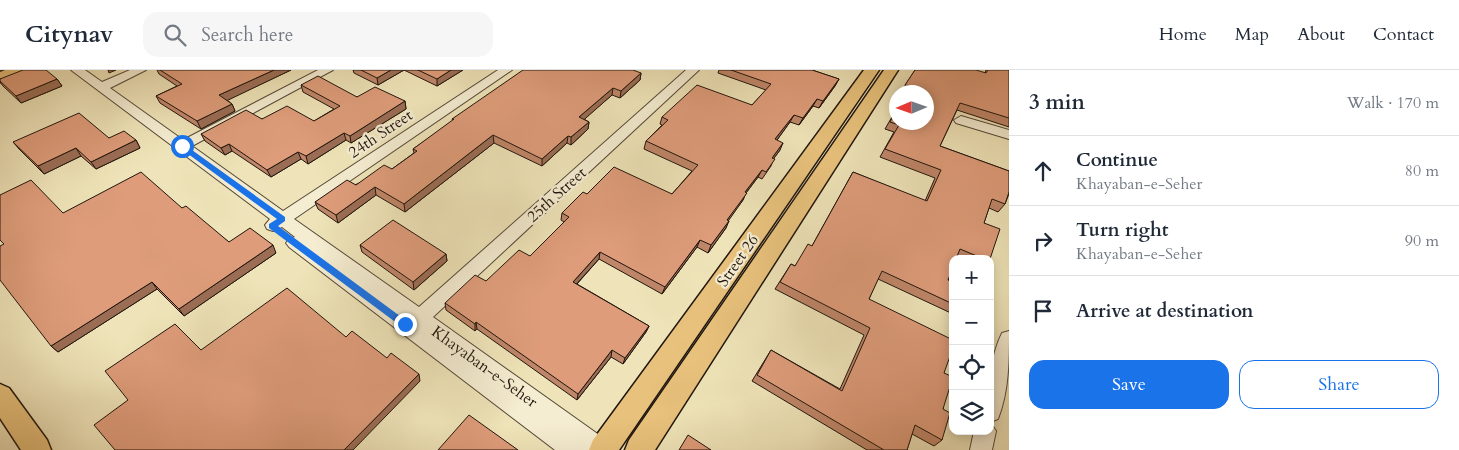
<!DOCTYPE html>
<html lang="en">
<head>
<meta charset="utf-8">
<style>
  :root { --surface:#fff; --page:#f6f6f7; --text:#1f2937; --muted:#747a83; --line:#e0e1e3; --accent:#1a73e8 }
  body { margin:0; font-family:Cardo,serif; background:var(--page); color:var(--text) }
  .controls { position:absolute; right:15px; bottom:15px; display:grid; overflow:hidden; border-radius:10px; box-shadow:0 2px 12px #0003 }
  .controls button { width:45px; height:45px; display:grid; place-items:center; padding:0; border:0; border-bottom:1px solid var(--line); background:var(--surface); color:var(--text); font:25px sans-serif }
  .compass { position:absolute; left:889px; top:15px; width:45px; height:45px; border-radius:50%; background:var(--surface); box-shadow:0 2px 12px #0003; rotate:268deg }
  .stop { position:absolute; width:15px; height:15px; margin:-11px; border:4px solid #1a73e8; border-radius:50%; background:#fff }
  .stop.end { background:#1a73e8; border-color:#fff; box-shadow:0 1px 5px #0008 }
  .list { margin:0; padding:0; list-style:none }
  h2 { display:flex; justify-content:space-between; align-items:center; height:65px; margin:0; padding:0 20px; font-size:21px }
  h2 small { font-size:16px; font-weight:400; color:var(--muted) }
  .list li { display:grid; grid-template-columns:32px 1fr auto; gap:15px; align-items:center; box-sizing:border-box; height:70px; padding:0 20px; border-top:1px solid var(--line) }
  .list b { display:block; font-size:19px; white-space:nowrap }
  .list p { margin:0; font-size:16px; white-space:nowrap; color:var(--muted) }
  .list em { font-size:16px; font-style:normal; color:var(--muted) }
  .actions { display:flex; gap:10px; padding:15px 20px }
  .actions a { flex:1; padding:11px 0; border:1px solid var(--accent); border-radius:15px; text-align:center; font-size:18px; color:var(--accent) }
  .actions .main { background:var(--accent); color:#fff }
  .icon { flex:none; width:28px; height:28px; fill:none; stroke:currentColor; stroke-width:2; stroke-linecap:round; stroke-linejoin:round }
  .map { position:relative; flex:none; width:1009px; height:380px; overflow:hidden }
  header { display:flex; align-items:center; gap:30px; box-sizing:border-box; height:70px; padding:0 25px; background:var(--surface); border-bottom:1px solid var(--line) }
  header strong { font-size:24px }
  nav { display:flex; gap:28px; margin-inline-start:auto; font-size:18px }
  .search { width:350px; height:45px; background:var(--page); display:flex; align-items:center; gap:12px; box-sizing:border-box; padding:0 18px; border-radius:15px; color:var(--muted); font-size:19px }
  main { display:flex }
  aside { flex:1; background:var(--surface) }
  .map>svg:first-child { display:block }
</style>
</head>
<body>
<header>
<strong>Citynav</strong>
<div class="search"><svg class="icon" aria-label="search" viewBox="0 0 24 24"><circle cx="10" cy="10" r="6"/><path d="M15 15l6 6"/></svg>Search here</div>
<nav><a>Home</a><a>Map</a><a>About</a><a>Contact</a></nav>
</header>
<main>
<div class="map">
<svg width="1009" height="380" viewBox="0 0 1009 380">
  <rect width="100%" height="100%" fill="#efe4b9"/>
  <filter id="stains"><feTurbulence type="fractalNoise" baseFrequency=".004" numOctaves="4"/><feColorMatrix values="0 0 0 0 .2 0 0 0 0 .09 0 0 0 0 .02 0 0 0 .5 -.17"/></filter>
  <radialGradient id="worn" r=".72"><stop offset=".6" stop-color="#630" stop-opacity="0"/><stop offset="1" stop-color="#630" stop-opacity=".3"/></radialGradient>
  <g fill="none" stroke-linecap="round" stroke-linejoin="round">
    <defs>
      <g id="minor">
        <path d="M71,0H85L102,12L130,0H146L110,18L183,70L318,0H333L192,76L283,141L498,0H512L294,149L419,237L686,0H699L433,247L609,372L612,380H555L289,177L286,173L289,169L295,167L282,157L273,161L267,159L265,155L270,149Z"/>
        <path d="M961,46L1009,60V69L956,53L954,50Z"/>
        <path d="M1009,261C1009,291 1009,321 998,349L990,352C990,322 988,291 1002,263Z"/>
        <path d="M990,352L996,361L992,380H970L974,361H990Z"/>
      </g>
      <g id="major">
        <path d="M5,0H25L23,3L0,12V2Z"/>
        <path d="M864,0H879L619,380H589L593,370Z"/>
        <path d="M884,0H898L655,380H625L629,370Z"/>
        <path d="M0,314L9,318L47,370L51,380H21L0,348Z"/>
      </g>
    </defs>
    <use href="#minor" stroke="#544937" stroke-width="2"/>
    <use href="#major" stroke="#20150c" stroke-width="3"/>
    <use href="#minor" fill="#f5edd2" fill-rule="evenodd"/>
    <use href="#major" fill="#e8c27c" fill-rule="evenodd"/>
  </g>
  <g fill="#bf8669" stroke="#20150c">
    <path d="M157,0H291L227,30L232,34L235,41L201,59L160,33L156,26L177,16L159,4Z"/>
    <path d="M353,0H463L437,16L404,0L378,15L354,3Z"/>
    <path d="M719,0H812L839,9L835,16L819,38L813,36L799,55L790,52L777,70L780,80L774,88L771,96L762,109L758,107L746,123L743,130L728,150L726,158L708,183L697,177L662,224L599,189L577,214L649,256L646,262L623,294L611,287L577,330L477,259L475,261L446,240L445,233L486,211L530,186L564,152L561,150L562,143L587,124H672L692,101L644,79L646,71L662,55L660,54L662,47L752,35L766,20L718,3Z"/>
    <path d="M915,0L985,3L986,0H1009V57L957,40L940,76L1009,101V124L1005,134L998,142L989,138L984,153L990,189H960L956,187L948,210L953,212V244L878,209L869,229L944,303L942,370L934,376L912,364L907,380H867L752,311L771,280L840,319L864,265L775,219L791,194L795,196L812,176L853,102L925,131L935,108L880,87L894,62L885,59L896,40L926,22H901Z"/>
    <path d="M641,3L640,10L620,28L612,25L584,49L589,52L588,59L571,75L567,73L542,96L494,73L405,142L376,125L338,153L318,139L315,132L392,99L414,83L413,79L453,51L452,49Z"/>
    <path d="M0,9H57L62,16L21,33L3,16L0,12Z"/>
    <path d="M301,15L357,27L405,31L406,39L351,73L346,70L308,94L301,89L271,107L232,81L225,85L205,71L201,64L262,49L314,51L334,39L303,22Z"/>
    <path d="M109,68L136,70L140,78L96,99L81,86L44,104L19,79L13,72Z"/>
    <path d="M182,138L229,172L276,183L184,246L157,219L58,282L51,276Z"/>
    <path d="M360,175L446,184L447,191L414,220L362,182Z"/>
  </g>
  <g fill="#9b6d55" stroke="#20150c">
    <path d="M108,0H116L109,3Z"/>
    <path d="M274,0H291L222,33L219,25Z"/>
    <path d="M391,0H404L378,15L377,8Z"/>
    <path d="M451,0H463L437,16V9Z"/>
    <path d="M641,3L640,10L620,28L621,21Z"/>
    <path d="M57,9L62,16L21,33L16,26Z"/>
    <path d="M839,9L835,16L819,38L823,31Z"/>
    <path d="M613,18L612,25L578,55L579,47Z"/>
    <path d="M817,29L813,36L799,55L803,48Z"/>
    <path d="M405,31L406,39L351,73L350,66Z"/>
    <path d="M232,34L235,41L201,59L197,51Z"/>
    <path d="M794,45L790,52L772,77L775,69Z"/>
    <path d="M589,52L588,59L571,75V67Z"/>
    <path d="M344,63L346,70L308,94L306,86Z"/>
    <path d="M493,65L494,73L405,142L404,134Z"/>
    <path d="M568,66L567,73L542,96V89Z"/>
    <path d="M136,70L140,78L96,99L91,92Z"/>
    <path d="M783,73L780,80L769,95L772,88Z"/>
    <path d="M229,74L232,81L225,85L221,78Z"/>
    <path d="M76,78L81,86L44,104L38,96Z"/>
    <path d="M298,82L301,89L271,107L267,100Z"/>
    <path d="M762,100L758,107L746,123L743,130L724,157L727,150L745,122Z"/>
    <path d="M375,117L376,125L338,153L336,145Z"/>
    <path d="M729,151L726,158L708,183L711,175Z"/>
    <path d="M700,170L697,177L662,224L665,217Z"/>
    <path d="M273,175L276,183L184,246L179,239Z"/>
    <path d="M600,182L599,189L572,219L573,212Z"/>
    <path d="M446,184L447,191L414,220L413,212Z"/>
    <path d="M152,212L157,219L58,282L51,276Z"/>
    <path d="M476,252L477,259L475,261V254Z"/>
    <path d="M649,256L646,262L623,294L625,288Z"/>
    <path d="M612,280L611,287L577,330L578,324Z"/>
    <path d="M419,304L420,311L353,380H344Z"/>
  </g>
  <g fill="#de9c7a" stroke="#20150c">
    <path d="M23,0H46L57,9L16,26L0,11V9Z"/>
    <path d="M160,0H274L219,25L232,34L197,51L156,26L182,14Z"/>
    <path d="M361,0H391L377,8Z"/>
    <path d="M418,0H451L437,9Z"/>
    <path d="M523,0H633L641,3L621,21L613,18L579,47L589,52L571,67L568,66L542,89L493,65L404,134L375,117L336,145L315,132L347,110L356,115L384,95L392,99L417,81L413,79L454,49H452Z"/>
    <path d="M731,0H812L839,9L823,31L817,29L803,48L794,45L775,69L783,73L772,88L775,89L766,102L762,100L745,122L747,123L727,150L729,151L711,175L700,170L665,217L600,182L573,212L649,256L625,288L612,280L578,324L476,252L475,254L445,233L475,205L486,211L519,180L530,186L569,147L562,143L583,122L587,124L614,97L672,124L698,95L646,71L668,50L662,47L697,15L752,35L771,14Z"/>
    <path d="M915,0H976L986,3L988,0H1009V48L960,33L940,76L1009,101V122L1005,134L992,129L984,153L1000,159L990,189H984L960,179L956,189H953V198L948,210L953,212V234L882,201L869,229L953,270V278L944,303L953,307L943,339L950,343L942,370L915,355L907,380H884L757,305L771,280L842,321L870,258L780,212L791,194L795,196L808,174L812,176L853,102L927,131L941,100L885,79L899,55L890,52L896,40V52H926V22H907L911,16L905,15Z"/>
    <path d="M318,6L357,27L375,17L405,31L350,66L344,63L306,86L298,82L267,100L229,74L221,78L201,64L246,40L262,49L287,36L314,51L340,36L301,15Z"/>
    <path d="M79,43L109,68L124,61L136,70L91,92L76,78L38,96L13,72Z"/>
    <path d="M141,102L182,138L186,136L229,172L250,158L273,175L179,239L152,212L51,276L0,210V176L4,174L0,170V125L31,110L63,143Z"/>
    <path d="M393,150L446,184L413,212L360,175Z"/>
    <path d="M287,218L346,267L352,261L387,288L391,283L419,304L344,380H115L94,355L128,330L105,301L175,254L201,280Z"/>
    <path d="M469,345L518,380H438Z"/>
    <path d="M688,365L711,380H679Z"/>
  </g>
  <path fill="#1a73e8" d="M180,75H185L285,147V151L278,156L408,252V257H402L269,158V154L277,149L180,78Z"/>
  <g text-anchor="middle" stroke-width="4.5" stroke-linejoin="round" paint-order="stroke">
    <g font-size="16" fill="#20150c" stroke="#f5edd2">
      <text transform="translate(380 63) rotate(-34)" y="6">24th Street</text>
      <text transform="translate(556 124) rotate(-42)" y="6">25th Street</text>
      <text transform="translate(737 190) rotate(-55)" y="6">Street 26</text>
      <text transform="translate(485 296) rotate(36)" y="6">Khayaban-e-Seher</text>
    </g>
  </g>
  <rect width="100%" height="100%" filter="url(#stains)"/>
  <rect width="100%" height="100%" fill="url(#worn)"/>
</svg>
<div class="controls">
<button>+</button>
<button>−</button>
<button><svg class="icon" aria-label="locate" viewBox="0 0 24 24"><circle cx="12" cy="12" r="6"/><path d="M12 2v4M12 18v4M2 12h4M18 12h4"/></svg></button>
<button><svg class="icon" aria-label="layers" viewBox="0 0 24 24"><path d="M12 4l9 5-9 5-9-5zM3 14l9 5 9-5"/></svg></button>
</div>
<svg class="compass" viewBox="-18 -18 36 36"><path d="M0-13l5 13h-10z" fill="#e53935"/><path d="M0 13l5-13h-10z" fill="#747a83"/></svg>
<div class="stop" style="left:182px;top:76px"></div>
<div class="stop end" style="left:405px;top:254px"></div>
</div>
<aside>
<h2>3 min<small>Walk · 170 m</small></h2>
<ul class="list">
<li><svg class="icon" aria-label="ahead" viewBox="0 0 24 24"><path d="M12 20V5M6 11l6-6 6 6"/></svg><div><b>Continue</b><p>Khayaban-e-Seher</p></div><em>80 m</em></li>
<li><svg class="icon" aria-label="right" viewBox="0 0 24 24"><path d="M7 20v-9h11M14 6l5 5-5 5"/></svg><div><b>Turn right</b><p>Khayaban-e-Seher</p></div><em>90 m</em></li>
<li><svg class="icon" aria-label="arrive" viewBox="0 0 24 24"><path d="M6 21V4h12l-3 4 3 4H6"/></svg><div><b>Arrive at destination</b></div></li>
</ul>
<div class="actions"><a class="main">Save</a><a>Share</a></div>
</aside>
</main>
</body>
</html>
